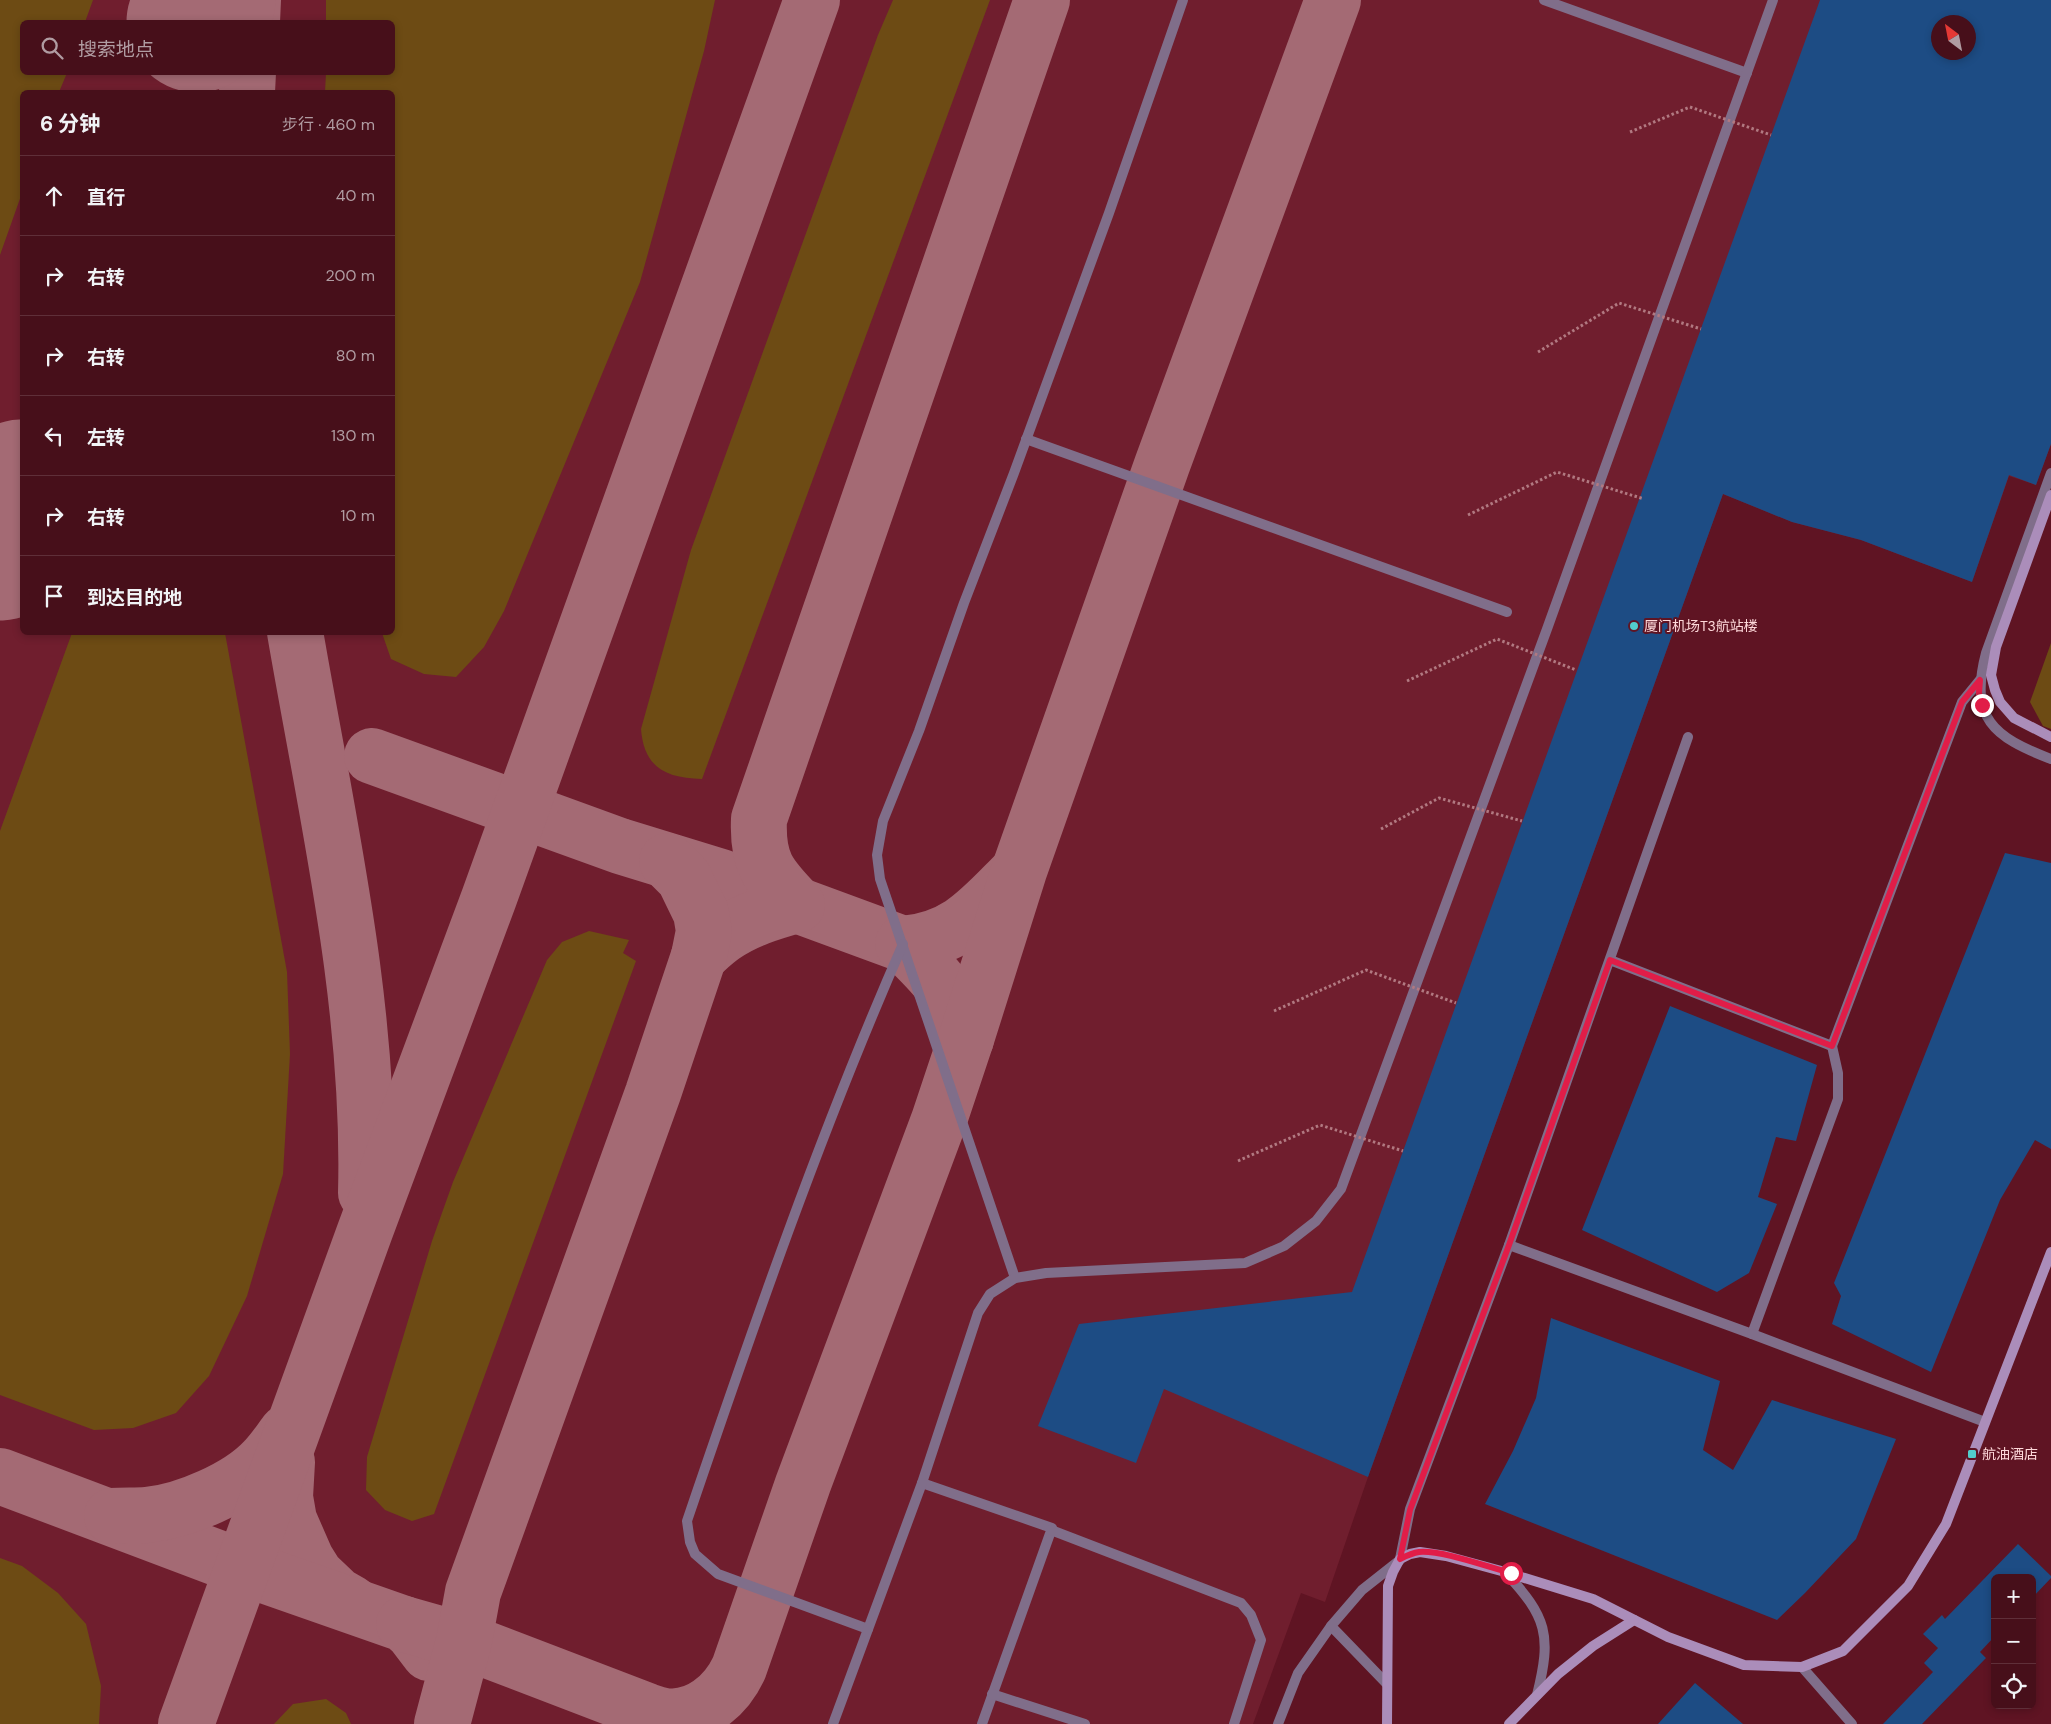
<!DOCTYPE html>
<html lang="zh">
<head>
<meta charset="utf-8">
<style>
  :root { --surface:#470f1a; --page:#4e1823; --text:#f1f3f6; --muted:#b09ca2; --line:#5f2f39 }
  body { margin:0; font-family:"DM Sans","Noto Sans SC",sans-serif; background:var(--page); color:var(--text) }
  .controls { position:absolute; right:15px; bottom:15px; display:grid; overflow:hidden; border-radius:8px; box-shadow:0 2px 8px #0003 }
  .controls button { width:45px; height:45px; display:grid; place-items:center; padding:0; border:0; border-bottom:1px solid var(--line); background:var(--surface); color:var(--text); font:25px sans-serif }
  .compass { position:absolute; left:1931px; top:15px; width:45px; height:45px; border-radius:50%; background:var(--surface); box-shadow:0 2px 8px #0003; rotate:328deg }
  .stop { position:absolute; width:15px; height:15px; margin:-11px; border:4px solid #e11d48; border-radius:50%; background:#fff }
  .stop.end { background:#e11d48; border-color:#fff; box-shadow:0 1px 5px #0008 }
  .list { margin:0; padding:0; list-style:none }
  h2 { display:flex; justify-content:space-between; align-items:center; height:65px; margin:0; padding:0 20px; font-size:21px }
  h2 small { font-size:16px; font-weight:400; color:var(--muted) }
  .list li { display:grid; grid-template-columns:32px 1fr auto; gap:15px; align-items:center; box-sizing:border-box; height:80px; padding:0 20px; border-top:1px solid var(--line) }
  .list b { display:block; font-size:19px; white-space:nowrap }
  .list em { font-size:16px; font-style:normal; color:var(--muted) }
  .icon { flex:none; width:28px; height:28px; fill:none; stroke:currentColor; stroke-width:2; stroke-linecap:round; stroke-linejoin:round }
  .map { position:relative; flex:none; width:2051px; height:1724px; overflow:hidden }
  .search { position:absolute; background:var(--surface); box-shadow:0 2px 8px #0003; left:20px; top:20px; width:375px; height:55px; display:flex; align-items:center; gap:12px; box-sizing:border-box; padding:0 18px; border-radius:8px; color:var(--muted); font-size:19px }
  .panel { position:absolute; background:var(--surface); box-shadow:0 2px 8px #0003; left:20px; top:90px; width:375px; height:545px; border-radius:8px }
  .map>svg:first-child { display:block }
</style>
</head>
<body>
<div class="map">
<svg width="2051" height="1724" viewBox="0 0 2051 1724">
  <rect width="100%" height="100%" fill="#5f1423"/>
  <path fill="#701e2e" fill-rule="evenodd" d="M0,0H2051V444L2036,485L2009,476L1972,582L1861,540L1792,522L1723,494L1368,1477L1325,1602L1301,1593L1253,1724H0ZM22,22H392V72H22ZM1938,22H1968V52H1938ZM22,92H392V632H22Z"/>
  <g fill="#6d4b14">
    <path d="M0,0H93L85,22H22V72L67,73L59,92H22V193L0,255Z"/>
    <path d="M326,0H715L704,51L640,282L504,611L484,647L456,677L424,674L391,659L382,633L392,632V92H325L326,73L392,72V22H326Z"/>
    <path d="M893,0H990L702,779C666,778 644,768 641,729L691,550L878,35Z"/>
    <path d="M72,633H225L287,972L290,1054L283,1174L247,1296L209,1376L176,1413L133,1428L94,1430L0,1395V831Z"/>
    <path d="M2051,643V729L2043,726L2030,702Z"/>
    <path d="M589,931L629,940L623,953L636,961L434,1514L412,1521L385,1510L366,1490L367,1457L432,1241L453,1182L547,960L562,942Z"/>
    <path d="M0,1558L22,1566L58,1593L86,1624L101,1686L99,1724H0Z"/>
    <path d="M326,1699L346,1713L351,1724H274L293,1704Z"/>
  </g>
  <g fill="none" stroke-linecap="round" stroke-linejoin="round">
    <g stroke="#a46a74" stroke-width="56">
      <path d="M252,22L253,0"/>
      <path d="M247,92L248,72"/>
      <path d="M295,632C327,818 371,1004 366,1193"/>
      <path d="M372,756L620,846L721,877L903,944"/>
      <path d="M699,956C707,949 715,941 724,935C745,920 772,912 797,905C768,875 757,862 759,819L1042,0"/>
      <path d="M966,1039C955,993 935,976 903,944C958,939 980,910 1017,873"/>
      <path d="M287,1462L285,1497L289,1520L306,1559L316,1575L337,1595L351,1603"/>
      <path d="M0,1476L244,1568L404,1624L413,1632L429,1653"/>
      <path d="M112,1516C123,1515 135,1516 147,1515C185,1511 239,1488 265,1460C273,1452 280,1441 287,1432"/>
      <path d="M404,1624L464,1641L647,1711C653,1713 659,1715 665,1716C698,1720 726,1696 739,1668L803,1484L939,1120L966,1039L1019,871L1162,465L1333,0"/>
      <path d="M186,1724L365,1231L489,898L812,0"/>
      <path d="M442,1724L464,1641L473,1592L653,1093L699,956L704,931L701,913L684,878L667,861"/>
    </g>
    <g stroke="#a46a74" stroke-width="141">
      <path d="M197,22L205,0"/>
      <path d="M0,550L22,490"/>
    </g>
  </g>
  <g fill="#1d4c84" fill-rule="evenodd">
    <path d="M1820,0H2051V444L2036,485L2009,475L1972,582L1861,540L1792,522L1723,494L1368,1477L1164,1389L1136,1463L1038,1426L1079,1324L1352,1292ZM1938,22H1968V52H1938Z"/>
    <path d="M2005,853L2051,863V1149L2035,1140L2000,1200L1931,1372L1832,1324L1841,1296L1834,1283Z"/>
    <path d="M1670,1006L1817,1065L1796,1141L1776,1137L1758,1197L1777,1204L1749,1273L1717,1292L1582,1230Z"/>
    <path d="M1551,1318L1720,1381L1703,1450L1733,1470L1772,1400L1896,1439L1856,1539L1805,1593L1777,1620L1485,1504L1513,1451L1536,1398Z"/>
    <path d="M2018,1544L2051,1576V1578L2032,1598V1578H1995V1636L1980,1652L1986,1658L1922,1724H1883L1933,1672L1924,1663L1938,1648L1923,1634L1942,1615L1945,1619Z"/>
    <path d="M1695,1683L1743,1724H1658Z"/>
  </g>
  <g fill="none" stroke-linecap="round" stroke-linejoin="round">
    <g stroke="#806e8a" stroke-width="10">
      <path d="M1544,0L1747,73"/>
      <path d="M1026,439L1507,612"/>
      <path d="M2051,473L1986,653C1969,718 1993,737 2051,759"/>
      <path d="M1610,960L1832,1046L1962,702L1980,680"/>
      <path d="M1509,1245L1752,1334L1838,1099V1073L1832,1046"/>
      <path d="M1015,1278L880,879L877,855L883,821L919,731L964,603L1014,473L1109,213L1183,0"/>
      <path d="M1752,1334L1985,1422"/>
      <path d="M922,1483L1052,1528L982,1724"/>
      <path d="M1051,1530L1241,1603L1251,1615L1261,1640L1234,1724"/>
      <path d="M1400,1559L1410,1509L1509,1245L1688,737"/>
      <path d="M1505,1572C1547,1617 1552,1635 1537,1695"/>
      <path d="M868,1629L718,1574L695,1554L690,1542L687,1521C753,1327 820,1133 903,944"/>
      <path d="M992,1694L1085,1724"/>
      <path d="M833,1724L922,1483L978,1313L990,1294L1015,1278L1046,1273L1245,1263L1284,1246L1316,1221L1341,1189L1547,629L1773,0"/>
      <path d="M1278,1724L1298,1673L1331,1626"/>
    </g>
    <g stroke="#806e8a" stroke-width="10">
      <path d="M1802,1667L1852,1724"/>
      <path d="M1387,1684L1331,1626L1362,1590L1400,1560"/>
    </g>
    <g stroke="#ab8dba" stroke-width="10">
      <path d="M2051,495L1996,647L1991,675L1995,690L2000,702L2014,718L2051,737"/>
      <path d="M1387,1724L1388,1586L1393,1572L1400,1559L1410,1554L1420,1552L1446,1556L1505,1572L1593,1599L1668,1637L1744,1665L1802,1667L1843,1651L1908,1586L1946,1524L2051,1252"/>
      <path d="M1509,1724L1558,1674L1593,1646L1634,1620"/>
    </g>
    <g stroke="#b17981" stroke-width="3" stroke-dasharray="2.5 2.5" stroke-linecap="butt">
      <path d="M1630,132L1690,107L1771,135"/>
      <path d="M1538,352L1619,303L1701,329"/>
      <path d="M1468,515L1557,472L1644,499"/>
      <path d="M1407,681L1497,639L1576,670"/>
      <path d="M1381,829L1439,798L1522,821"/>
      <path d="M1274,1011L1366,970L1456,1003"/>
      <path d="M1238,1161L1320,1125L1403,1151"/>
    </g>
  </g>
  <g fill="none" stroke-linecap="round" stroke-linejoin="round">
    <path stroke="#e11d48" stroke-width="6" d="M1511,1573C1487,1567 1442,1550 1419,1552C1412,1553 1406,1556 1400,1559L1410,1510L1509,1245L1610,960L1832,1046L1962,702L1980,680L1979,693L1982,705"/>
  </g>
  <g fill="#52cdcc" stroke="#5f1423" stroke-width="2">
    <circle cx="1634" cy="626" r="5"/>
    <rect x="1967" y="1449" width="10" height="10" rx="2.5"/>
  </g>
  <g text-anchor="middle" stroke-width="4" stroke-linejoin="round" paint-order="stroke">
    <g font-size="14" fill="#fed8da" stroke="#5f1423" text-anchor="start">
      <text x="1644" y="631">厦门机场T3航站楼</text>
      <text x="1982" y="1459">航油酒店</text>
    </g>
  </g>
</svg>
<div class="controls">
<button>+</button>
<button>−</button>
<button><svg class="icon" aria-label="locate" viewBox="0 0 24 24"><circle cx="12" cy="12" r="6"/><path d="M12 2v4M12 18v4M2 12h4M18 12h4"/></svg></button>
</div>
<svg class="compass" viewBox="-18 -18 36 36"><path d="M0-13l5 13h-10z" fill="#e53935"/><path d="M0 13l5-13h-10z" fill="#b09ca2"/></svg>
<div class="stop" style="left:1511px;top:1573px"></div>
<div class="stop end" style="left:1982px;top:705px"></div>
<div class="search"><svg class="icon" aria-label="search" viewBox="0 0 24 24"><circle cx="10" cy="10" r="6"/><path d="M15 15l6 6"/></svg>搜索地点</div>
<section class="panel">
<h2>6 分钟<small>步行 · 460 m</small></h2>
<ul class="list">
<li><svg class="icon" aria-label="ahead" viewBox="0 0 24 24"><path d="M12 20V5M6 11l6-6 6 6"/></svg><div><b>直行</b></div><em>40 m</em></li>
<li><svg class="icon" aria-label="right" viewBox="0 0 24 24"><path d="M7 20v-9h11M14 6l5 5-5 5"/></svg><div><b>右转</b></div><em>200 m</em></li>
<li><svg class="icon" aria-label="right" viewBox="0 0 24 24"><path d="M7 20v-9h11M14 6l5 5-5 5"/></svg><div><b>右转</b></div><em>80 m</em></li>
<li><svg class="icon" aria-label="left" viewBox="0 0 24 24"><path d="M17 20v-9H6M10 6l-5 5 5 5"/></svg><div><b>左转</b></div><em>130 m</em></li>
<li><svg class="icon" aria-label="right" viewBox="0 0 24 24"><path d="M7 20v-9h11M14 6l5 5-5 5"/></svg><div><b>右转</b></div><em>10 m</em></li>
<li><svg class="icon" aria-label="arrive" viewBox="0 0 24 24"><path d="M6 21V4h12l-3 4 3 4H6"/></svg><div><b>到达目的地</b></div></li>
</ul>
</section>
</div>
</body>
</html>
